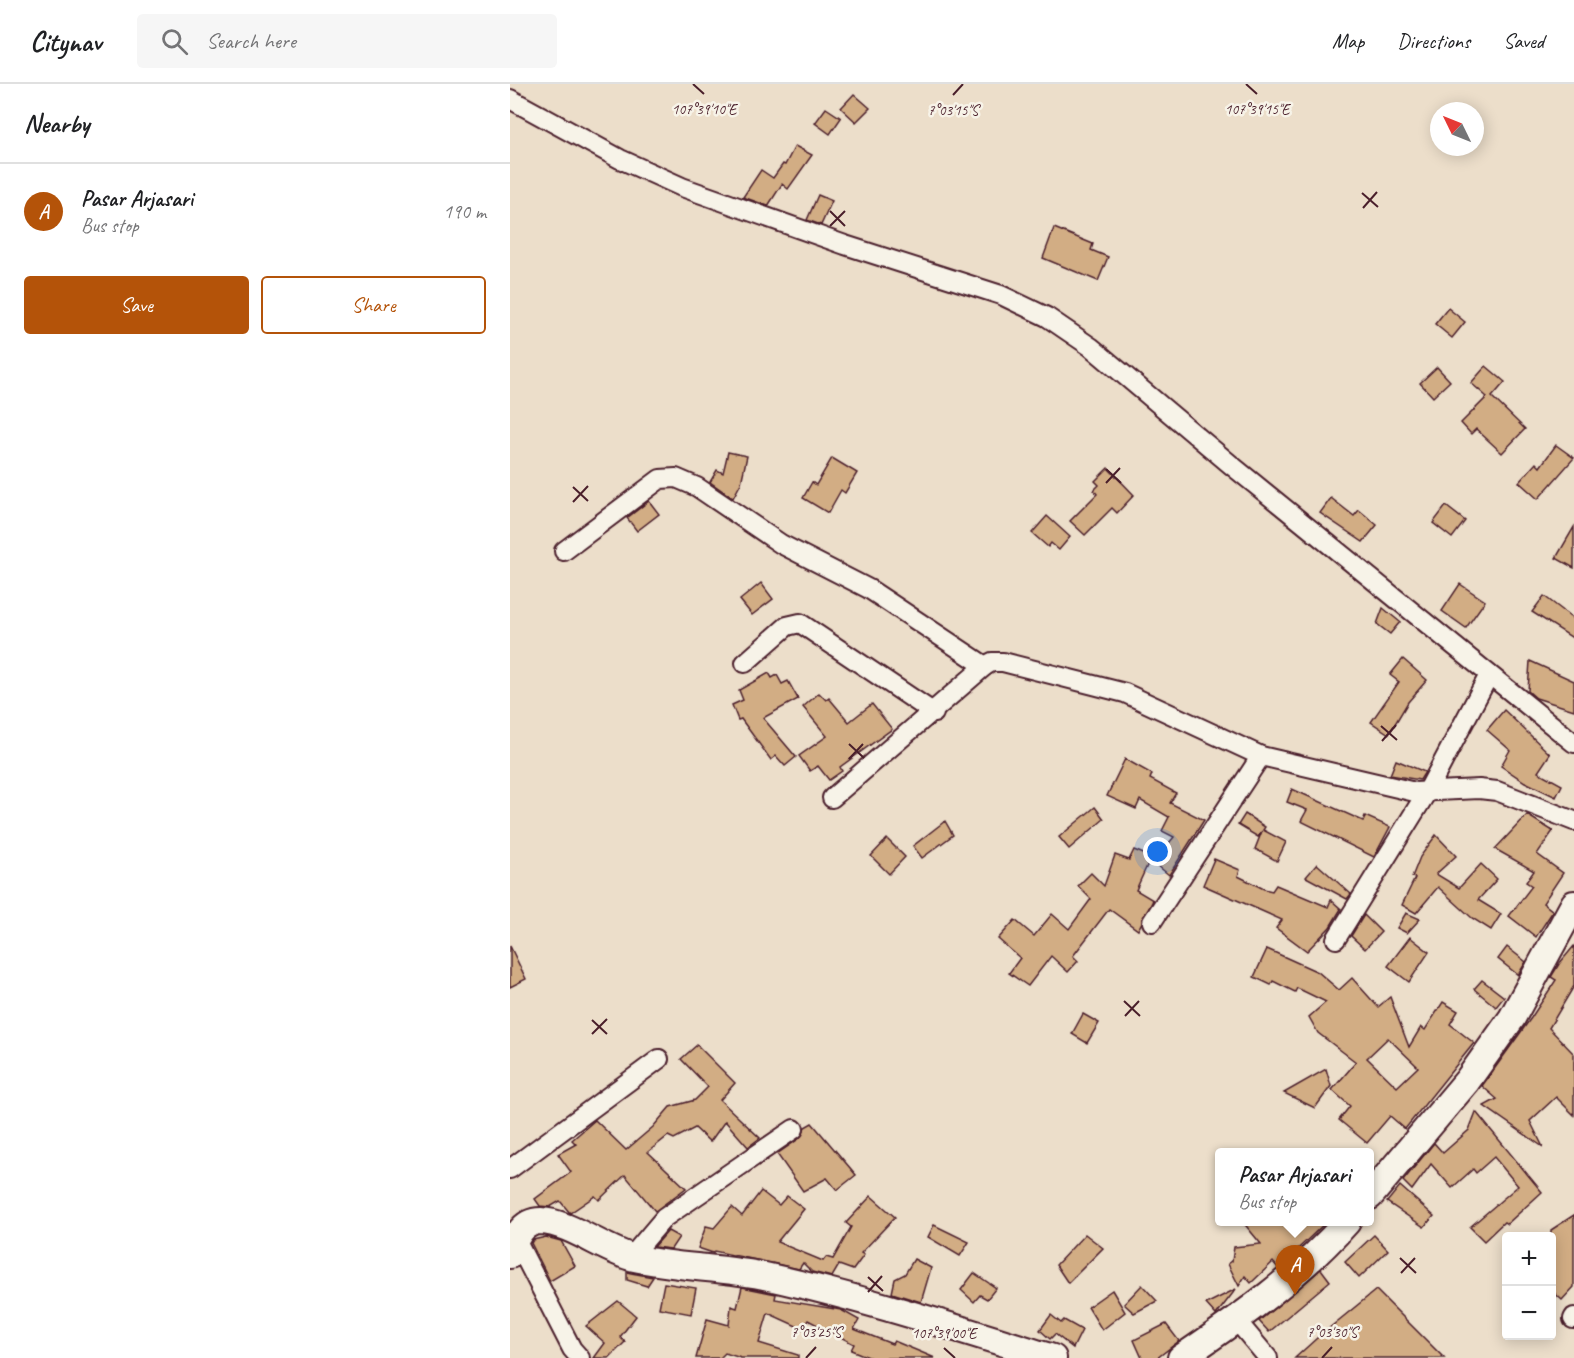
<!DOCTYPE html>
<html lang="en">
<head>
<meta charset="utf-8">
<style>
  :root { --surface:#fff; --page:#f6f6f6; --text:#202124; --muted:#757577; --line:#e0e0e0; --accent:#b45309 }
  body { margin:0; font-family:Caveat,sans-serif; background:var(--page); color:var(--text) }
  .controls { position:absolute; right:18px; bottom:18px; display:grid; overflow:hidden; border-radius:6px; box-shadow:0 3px 15px #0003 }
  .controls button { width:54px; height:54px; display:grid; place-items:center; padding:0; border:0; border-bottom:2px solid var(--line); background:var(--surface); color:var(--text); font:30px sans-serif }
  .compass { position:absolute; left:920px; top:18px; width:54px; height:54px; border-radius:50%; background:var(--surface); box-shadow:0 3px 15px #0003; rotate:313deg }
  .you { position:absolute; left:648px; top:768px; width:21px; height:21px; margin:-15px; border:4px solid #fff; border-radius:50%; background:#1a73e8; box-shadow:0 0 0 9px #1a73e833 }
  .badge { display:grid; place-items:center; width:39px; height:39px; border-radius:50%; background:var(--accent); color:#fff; font-size:20px; font-weight:700 }
  .pin { position:absolute; translate:-50% -50px; filter:drop-shadow(0 2px 3px #0008) }
  .pin::after { content:''; position:absolute; top:32px; width:21px; height:18px; background:inherit; clip-path:polygon(0 0,100% 0,50% 100%) }
  .popup { position:absolute; left:705px; top:1064px; width:159px; height:78px; box-sizing:border-box; display:grid; place-content:center; border-radius:6px; background:var(--surface); filter:drop-shadow(0 2px 4px #0005); font-size:20px; white-space:nowrap; color:var(--muted) }
  .popup b { font-size:22px; color:var(--text) }
  .popup::after { content:''; position:absolute; left:50%; top:100%; margin-left:-12px; border:12px solid transparent; border-top-color:var(--surface) }
  .list { margin:0; padding:0; list-style:none }
  h2 { display:flex; justify-content:space-between; align-items:center; height:78px; margin:0; padding:0 24px; font-size:26px }
  h2 small { font-size:20px; font-weight:400; color:var(--muted) }
  .list li { display:grid; grid-template-columns:39px 1fr auto; gap:18px; align-items:center; box-sizing:border-box; height:96px; padding:0 24px; border-top:2px solid var(--line) }
  .list b { display:block; font-size:22px; white-space:nowrap }
  .list p { margin:0; font-size:20px; white-space:nowrap; color:var(--muted) }
  .list em { font-size:20px; font-style:normal; color:var(--muted) }
  .actions { display:flex; gap:12px; padding:18px 24px }
  .actions a { flex:1; padding:14px 0; border:2px solid var(--accent); border-radius:6px; text-align:center; font-size:21px; color:var(--accent) }
  .actions .main { background:var(--accent); color:#fff }
  .icon { flex:none; width:33px; height:33px; fill:none; stroke:currentColor; stroke-width:2; stroke-linecap:round; stroke-linejoin:round }
  .map { position:relative; flex:none; width:1064px; height:1274px; overflow:hidden }
  header { display:flex; align-items:center; gap:36px; box-sizing:border-box; height:84px; padding:0 30px; background:var(--surface); border-bottom:2px solid var(--line) }
  header strong { font-size:28px }
  nav { display:flex; gap:33px; margin-inline-start:auto; font-size:21px }
  .search { width:420px; height:54px; background:var(--page); display:flex; align-items:center; gap:15px; box-sizing:border-box; padding:0 21px; border-radius:6px; color:var(--muted); font-size:22px }
  main { display:flex }
  aside { flex:1; background:var(--surface) }
  .map>svg:first-child { display:block }
</style>
</head>
<body>
<header>
<strong>Citynav</strong>
<div class="search"><svg class="icon" aria-label="search" viewBox="0 0 24 24"><circle cx="10" cy="10" r="6"/><path d="M15 15l6 6"/></svg>Search here</div>
<nav><a>Map</a><a>Directions</a><a>Saved</a></nav>
</header>
<main>
<aside>
<h2>Nearby<small></small></h2>
<ul class="list">
<li><span class="badge">A</span><div><b>Pasar Arjasari</b><p>Bus stop</p></div><em>190 m</em></li>
</ul>
<div class="actions"><a class="main">Save</a><a>Share</a></div>
</aside>
<div class="map">
<svg width="1064" height="1274" viewBox="0 0 1064 1274">
  <rect width="100%" height="100%" fill="#ecdeca"/>
  <filter id="ink" filterUnits="userSpaceOnUse"><feTurbulence type="fractalNoise" baseFrequency=".0167" numOctaves="2"/><feDisplacementMap in="SourceGraphic" scale="12" xChannelSelector="R" yChannelSelector="G"/><feConvolveMatrix kernelMatrix="1 2 1 2 8 2 1 2 1" color-interpolation-filters="sRGB"/></filter>
  <g filter="url(#ink)">
    <g fill="#d2ad84" stroke="#4a1f2b" stroke-width="1.5" fill-rule="evenodd">
      <path d="M344,10L360,24L346,38L331,24Z"/>
      <path d="M316,24L331,34L320,50L305,39Z"/>
      <path d="M285,62L302,71L278,105L272,100L258,122L233,113L251,86L263,94L273,80L275,81Z"/>
      <path d="M308,111L322,117L311,141L297,136Z"/>
      <path d="M544,144L583,160L581,166L598,173L588,197L533,174Z"/>
      <path d="M938,224L955,238L942,254L925,240Z"/>
      <path d="M976,282L995,298L982,313L1015,345L992,369L966,345L961,350L951,339L977,313L961,299Z"/>
      <path d="M927,283L940,297L923,313L910,299Z"/>
      <path d="M1046,361L1064,374L1028,415L1009,398L1026,379L1030,383Z"/>
      <path d="M218,368L237,372L231,399L223,414L200,398L207,386L213,389Z"/>
      <path d="M322,374L347,389L335,409L331,406L318,429L293,414L302,398L306,401Z"/>
      <path d="M598,384L624,411L607,429L602,424L575,451L560,437L587,410L584,406L589,401L585,397Z"/>
      <path d="M821,414L844,432L849,426L867,441L853,458L810,429Z"/>
      <path d="M139,417L149,430L127,447L117,434Z"/>
      <path d="M936,422L955,437L942,454L923,439Z"/>
      <path d="M537,432L560,453L549,466L541,459L538,463L522,449Z"/>
      <path d="M1064,443V484L1046,474Z"/>
      <path d="M251,499L263,515L242,531L230,516Z"/>
      <path d="M950,500L975,517L956,544L932,527Z"/>
      <path d="M1034,512L1064,535V555L1022,528Z"/>
      <path d="M873,524L890,538L880,550L867,540Z"/>
      <path d="M893,575L917,596L898,618L879,650L861,638L889,598L880,591Z"/>
      <path d="M1020,577L1064,597V626L1026,614L1018,607Z"/>
      <path d="M259,589L262,594L267,591L272,600L278,597L288,615L253,634L286,673L275,682L266,672L261,676L231,635L228,636L222,621L233,616L229,606Z"/>
      <path d="M309,609L316,616L319,614L339,638L362,620L382,645L330,683L332,687L319,696L308,682L300,687L289,672L317,652L293,623Z"/>
      <path d="M994,626L1040,670L1028,688L1052,701L1046,713L1015,698L991,682L1000,666L977,646Z"/>
      <path d="M615,675L642,690L640,695L666,709L660,719L694,736L659,791L643,778L664,753L652,747L659,733L630,716L626,725L597,712Z"/>
      <path d="M886,676L915,688L910,696L880,691Z"/>
      <path d="M782,705L853,737L855,732L880,743L864,773L791,737L797,726L777,718Z"/>
      <path d="M585,723L594,735L559,765L549,753Z"/>
      <path d="M735,730L755,743L753,746L776,758L767,777L745,765L752,747L748,753L728,741Z"/>
      <path d="M1017,731L1043,747L1027,770L1053,789L1033,819L1043,827L1026,853L999,832L1022,802L1016,798L1024,787L985,765Z"/>
      <path d="M435,737L443,751L412,774L403,762Z"/>
      <path d="M926,751L946,772L926,790L949,804L971,780L987,795L968,816L991,830L981,846L962,834L928,803L906,829L892,821L905,794L902,793L910,773Z"/>
      <path d="M377,755L395,773L379,790L361,772Z"/>
      <path d="M624,766L641,773L626,806L643,816L628,846L599,825L563,872L568,877L558,888L541,872L518,902L499,889L510,874L488,855L505,836L524,852L542,830L559,845L581,815L568,802L581,789L594,802L605,771L619,776Z"/>
      <path d="M704,775L730,786L728,792L754,805L762,807L766,801L818,823L821,816L831,825L820,843L797,867L766,844L772,836L693,801Z"/>
      <path d="M807,780L841,810L837,815L796,793Z"/>
      <path d="M896,829L910,835L897,849L887,844Z"/>
      <path d="M854,831L871,848L855,865L841,852Z"/>
      <path d="M900,853L919,868L899,898L878,882Z"/>
      <path d="M0,862L16,895L0,903Z"/>
      <path d="M1064,862V902L1039,944L1064,970V1031L1046,1013L1020,1037L1033,1063L974,1022L987,1015L972,1002L1021,934L1046,896L1041,893L1049,880Z"/>
      <path d="M997,863L1016,878L1008,891L988,875Z"/>
      <path d="M757,865L808,888L829,906L842,894L868,923L880,913L899,963L911,943L915,946L933,918L948,927L940,940L964,959L895,1045L880,1032L857,1059L829,1036L840,1022L822,1006L846,978L808,949L799,933L816,918L787,904L785,908L763,897L761,901L744,893ZM878,954L908,983L887,1003L857,974Z"/>
      <path d="M972,896L994,913L986,923L964,905Z"/>
      <path d="M573,930L589,939L577,959L562,950Z"/>
      <path d="M187,961L225,999L210,1016L250,1054L238,1063L215,1037L200,1058L185,1044L164,1055L158,1052L138,1068L176,1104L145,1127L115,1091L89,1116L85,1112L60,1129L50,1117L40,1123L30,1122L25,1115L61,1088L48,1070L66,1060L62,1056L85,1036L116,1066L143,1043L160,1023L185,1016L198,1003L171,975Z"/>
      <path d="M816,985L821,1002L805,1024L774,1009Z"/>
      <path d="M966,1028L1032,1108L997,1140L994,1138L974,1157L960,1143L1008,1102L984,1073L966,1089L963,1085L942,1104L921,1080L902,1106L893,1097L924,1059L933,1069L959,1046Z"/>
      <path d="M302,1039L346,1091L327,1106L317,1094L293,1107L267,1070L290,1054L295,1043Z"/>
      <path d="M890,1102L924,1132L914,1143L877,1118Z"/>
      <path d="M251,1107L269,1121L277,1112L294,1125L267,1158L313,1177L316,1173L323,1175L341,1143L336,1139L361,1112L385,1133L351,1169L354,1171L343,1186L329,1181L322,1193L302,1188L293,1179L289,1185L204,1167L203,1169L188,1164L196,1142L204,1144L222,1123L232,1132Z"/>
      <path d="M1064,1131V1203L1052,1216L1041,1206V1146Z"/>
      <path d="M732,1137H817L768,1184L763,1178L741,1199L735,1192L729,1202L718,1180L722,1177L724,1163L751,1160Z"/>
      <path d="M424,1141L459,1158L450,1172L418,1153Z"/>
      <path d="M158,1147L169,1153L161,1165L144,1163Z"/>
      <path d="M575,1150L593,1164L558,1199L546,1181Z"/>
      <path d="M864,1151L878,1166L849,1194L835,1178Z"/>
      <path d="M36,1153L51,1157L65,1182L40,1197L21,1159L23,1156Z"/>
      <path d="M404,1175L421,1184L411,1218L382,1209L385,1195L395,1190Z"/>
      <path d="M811,1185L820,1197L759,1248L749,1237Z"/>
      <path d="M117,1188L121,1189L143,1193L137,1202L117,1196Z"/>
      <path d="M464,1189L486,1204L477,1215L470,1211L464,1218L451,1206Z"/>
      <path d="M154,1199L186,1204L181,1230L149,1224Z"/>
      <path d="M632,1201L647,1217L624,1229L614,1220Z"/>
      <path d="M232,1203L266,1210L265,1215L331,1226L349,1236L344,1245L382,1260L384,1257L425,1274H361L341,1266L344,1260L298,1236L293,1245L258,1229L249,1259L288,1271V1274H231L215,1269L210,1274H186L197,1235L219,1241L221,1222L227,1224Z"/>
      <path d="M726,1205L706,1231L696,1220Z"/>
      <path d="M602,1206L615,1228L592,1246L578,1223Z"/>
      <path d="M866,1206L934,1274H785L807,1254Z"/>
      <path d="M108,1217L126,1232L110,1253L115,1258L99,1274H84L95,1259L76,1242Z"/>
      <path d="M541,1231L551,1239L554,1236L572,1246L563,1264L545,1250L540,1255L530,1246Z"/>
      <path d="M656,1240L669,1257L647,1274H632L624,1256Z"/>
    </g>
    <g fill="none" stroke-linecap="round" stroke-linejoin="round">
      <defs>
        <g id="street">
          <path d="M0,15L110,75L172,103L335,161L491,211L537,233L581,263L720,380L1064,659"/>
          <path d="M54,467L150,395L166,394L187,403L271,460L359,505L475,582"/>
          <path d="M235,579L277,542L290,539L424,629"/>
          <path d="M322,714L475,582L482,578H493L615,609L751,672L905,708L969,705L987,707L1064,737"/>
          <path d="M642,838L751,672"/>
          <path d="M826,855L917,708L979,591"/>
          <path d="M0,1085L149,975"/>
          <path d="M2,1148L62,1265L70,1274"/>
          <path d="M121,1173L154,1134L284,1045"/>
          <path d="M1063,1235L1064,1233"/>
          <path d="M727,1237L758,1274"/>
        </g>
        <g id="secondary">
          <path d="M860,1112L957,997L1002,934L1064,820"/>
          <path d="M0,1171C5,1155 11,1137 31,1137C59,1138 96,1167 124,1174C168,1184 215,1183 259,1193C354,1214 449,1245 543,1274"/>
          <path d="M671,1274C730,1234 790,1191 837,1138"/>
        </g>
      </defs>
      <use href="#street" stroke="#4a1f2b" stroke-width="22"/>
      <use href="#secondary" stroke="#4a1f2b" stroke-width="30"/>
      <use href="#street" stroke="#f7f3e8" stroke-width="18"/>
      <use href="#secondary" stroke="#f7f3e8" stroke-width="26"/>
    </g>
  </g>
  <path fill="none" stroke="#4a1f2b" stroke-width="2" d="M183,0L194,10M736,0L747,10M443,11L453,0M852,109L868,123M853,124L867,108M320,127L335,142M320,142L335,127M596,385L611,399M596,399L610,384M63,403L78,417M63,418L78,402M871,642L887,656M872,657L886,641M339,660L354,674M339,675L353,660M614,917L630,932M615,932L629,917M82,936L97,950M82,950L97,935M890,1174L906,1189M891,1189L905,1174M358,1193L373,1207M358,1208L372,1192M434,1264L445,1274M296,1274L306,1263M812,1274L822,1263"/>
  <g font-size="15" text-anchor="middle" fill="#4a1f2b" stroke="#f7f3e8" stroke-width="5" stroke-linejoin="round" paint-order="stroke">
    <text x="194" y="30">107°39'10"E</text>
    <text x="747" y="30">107°39'15"E</text>
    <text x="443" y="31">7°03'15"S</text>
    <text x="306" y="1253">7°03'25"S</text>
    <text x="822" y="1253">7°03'30"S</text>
    <text x="434" y="1254">107°39'00"E</text>
  </g>
</svg>
<div class="controls">
<button>+</button>
<button>−</button>
</div>
<svg class="compass" viewBox="-18 -18 36 36"><path d="M0-13l5 13h-10z" fill="#e53935"/><path d="M0 13l5-13h-10z" fill="#757577"/></svg>
<div class="you"></div>
<div class="pin badge" style="left:785px;top:1211px">A</div>
<div class="popup"><b>Pasar Arjasari</b>Bus stop</div>
</div>
</main>
</body>
</html>
